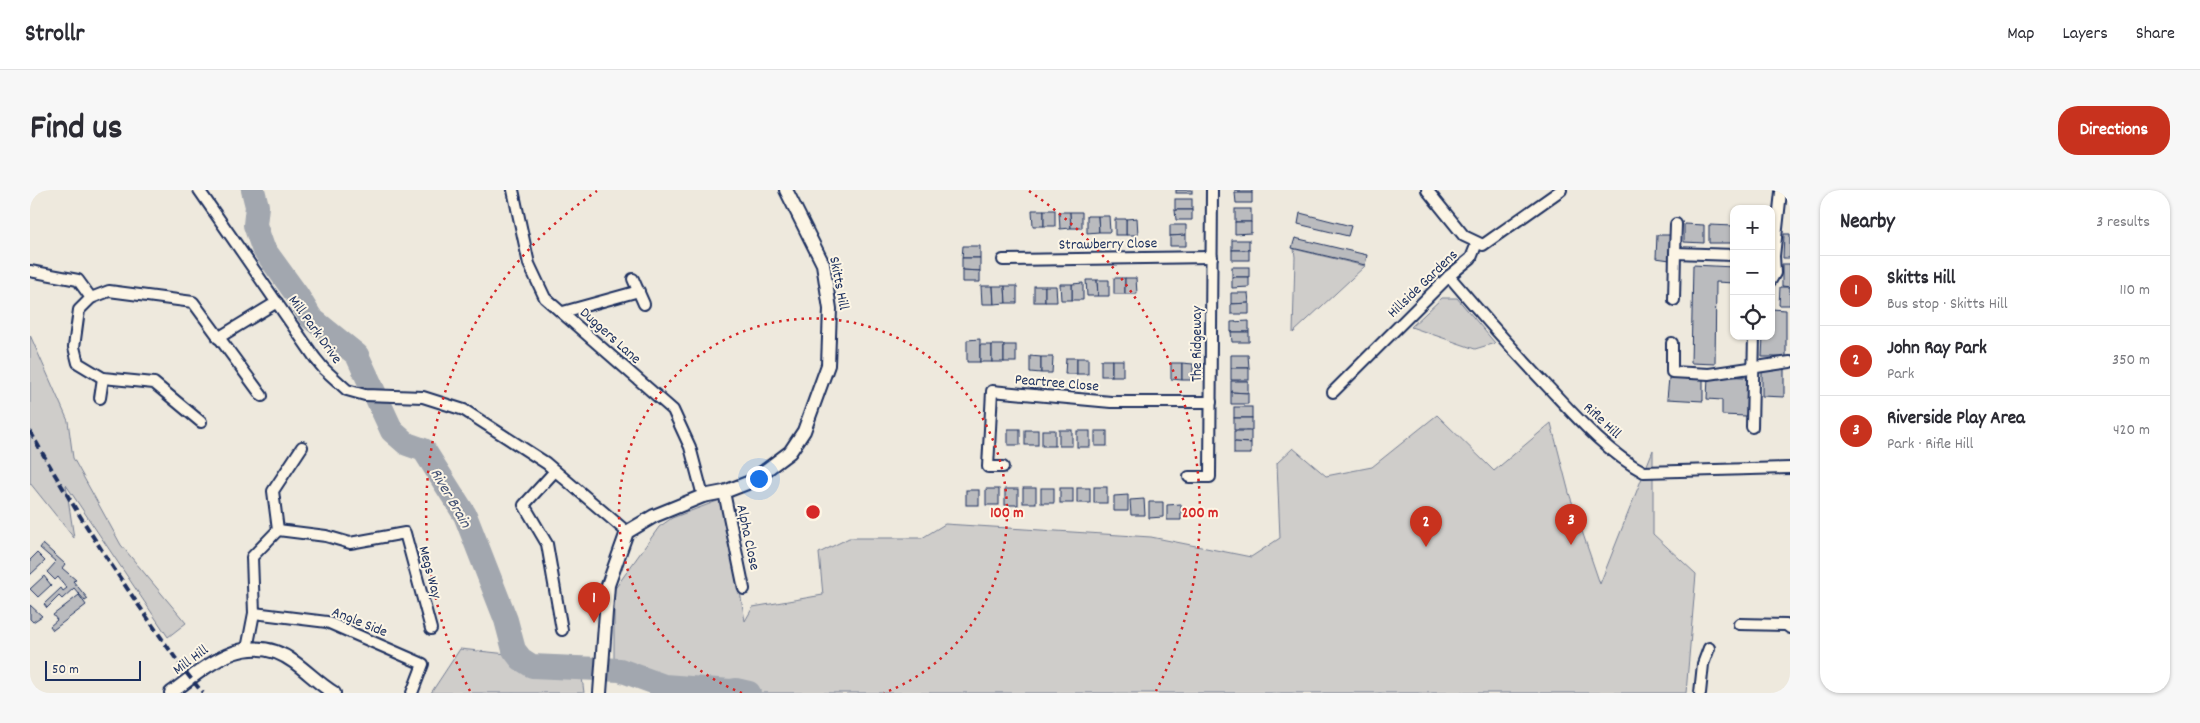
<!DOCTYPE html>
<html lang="en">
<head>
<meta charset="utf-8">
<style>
  :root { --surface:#fff; --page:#f7f7f7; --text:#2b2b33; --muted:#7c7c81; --line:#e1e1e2; --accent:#c8321e }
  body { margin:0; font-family:Dekko,sans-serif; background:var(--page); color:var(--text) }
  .controls { position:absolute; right:15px; top:15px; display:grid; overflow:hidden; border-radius:10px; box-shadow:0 1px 4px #0004 }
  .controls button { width:45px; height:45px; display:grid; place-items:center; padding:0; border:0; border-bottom:1px solid var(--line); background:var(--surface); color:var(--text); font:25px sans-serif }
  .scale { position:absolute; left:15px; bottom:12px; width:96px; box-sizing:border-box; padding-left:5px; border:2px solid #1b2f5e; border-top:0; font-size:14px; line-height:18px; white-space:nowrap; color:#1b2f5e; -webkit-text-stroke:4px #fcf5e5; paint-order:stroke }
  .you { position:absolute; left:728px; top:288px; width:18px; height:18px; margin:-12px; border:4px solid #fff; border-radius:50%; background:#1a73e8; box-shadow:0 0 0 8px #1a73e833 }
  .badge { display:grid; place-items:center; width:32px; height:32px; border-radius:50%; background:var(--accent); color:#fff; font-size:16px; font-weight:700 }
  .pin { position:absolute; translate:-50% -41px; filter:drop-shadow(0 1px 2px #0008) }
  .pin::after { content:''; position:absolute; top:26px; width:18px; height:15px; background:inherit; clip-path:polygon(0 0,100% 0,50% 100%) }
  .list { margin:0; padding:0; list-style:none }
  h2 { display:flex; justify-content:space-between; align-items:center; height:65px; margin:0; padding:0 20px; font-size:21px }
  h2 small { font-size:16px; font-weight:400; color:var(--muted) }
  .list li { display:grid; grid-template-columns:32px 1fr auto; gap:15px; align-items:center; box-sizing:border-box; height:70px; padding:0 20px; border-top:1px solid var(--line) }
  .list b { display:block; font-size:19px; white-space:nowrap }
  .list p { margin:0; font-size:16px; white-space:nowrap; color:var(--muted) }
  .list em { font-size:16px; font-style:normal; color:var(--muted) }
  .icon { flex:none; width:28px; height:28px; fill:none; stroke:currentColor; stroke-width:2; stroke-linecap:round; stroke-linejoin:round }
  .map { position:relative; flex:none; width:1760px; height:503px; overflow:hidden; border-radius:20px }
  header { display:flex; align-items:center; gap:30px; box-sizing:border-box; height:70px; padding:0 25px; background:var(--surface); border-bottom:1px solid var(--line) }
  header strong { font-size:24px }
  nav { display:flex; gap:28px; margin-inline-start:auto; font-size:18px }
  .intro { display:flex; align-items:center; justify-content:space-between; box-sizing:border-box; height:120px; padding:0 30px }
  h1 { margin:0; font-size:35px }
  .button { padding:12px 22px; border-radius:20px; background:var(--accent); color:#fff; font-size:18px; font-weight:700 }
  main { display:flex; gap:30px; padding:0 30px }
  aside { flex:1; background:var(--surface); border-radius:20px; box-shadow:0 1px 4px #0004 }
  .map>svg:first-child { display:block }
</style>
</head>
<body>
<header>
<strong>Strollr</strong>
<nav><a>Map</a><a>Layers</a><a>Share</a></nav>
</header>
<div class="intro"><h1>Find us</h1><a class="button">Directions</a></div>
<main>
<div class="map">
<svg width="1760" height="503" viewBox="0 0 1760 503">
  <rect width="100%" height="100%" fill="#eee9dd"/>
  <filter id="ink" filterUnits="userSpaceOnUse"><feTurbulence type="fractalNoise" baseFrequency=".02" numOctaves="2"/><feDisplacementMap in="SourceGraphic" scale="10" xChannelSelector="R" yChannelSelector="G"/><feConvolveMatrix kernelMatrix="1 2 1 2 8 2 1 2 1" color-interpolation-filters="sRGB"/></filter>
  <g filter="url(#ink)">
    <g fill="#cfcdca" stroke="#757e94">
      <path d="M1264,59L1335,76L1263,143L1265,67Z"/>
      <path d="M1412,108H1427L1465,153L1445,159L1381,137Z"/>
      <path d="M0,145L38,231L43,268L91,355L156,433L138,447L36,295L44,348L0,293Z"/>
      <path d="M1407,225L1464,281L1521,233L1539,303L1570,394L1623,260V344L1666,384L1656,503H668V492H656L584,471V400L629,337L642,328L690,310L701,349L715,431L723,417L793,405L789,363L819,348H892L915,334L1121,347L1221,367L1250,348L1247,273L1263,258L1296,286L1342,277Z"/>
      <path d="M430,459L487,465L505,485L552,487L554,503H401Z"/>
    </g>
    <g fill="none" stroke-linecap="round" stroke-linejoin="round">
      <path stroke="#a2a7af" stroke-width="24" d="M223,0L227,16L225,35L233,58L267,105L281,128L327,165L362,241L377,254L394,260L435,325L476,430L484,460L491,469L502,476L590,480L634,496L701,501L706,500L719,503"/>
    </g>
    <g fill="#babbbe" stroke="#1b2f5e">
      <rect x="1146" y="0" width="16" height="3"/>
      <rect x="1205" y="0" width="17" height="3"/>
      <path d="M1205,3H1222V13H1206Z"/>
      <rect x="1145" y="9" width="17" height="11"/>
      <rect x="1205" y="19" width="16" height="13"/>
      <path d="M1002,20H1014V36H1003Z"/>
      <rect x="1014" y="20" width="11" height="16"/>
      <path d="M1145,20H1162V30H1146Z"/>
      <path d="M1029,22H1040L1041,38L1030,39Z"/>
      <path d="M1040,22H1052V38H1041Z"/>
      <path d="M1270,23L1321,36L1318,46L1268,34Z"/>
      <path d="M1057,26H1068L1069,42L1057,43Z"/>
      <path d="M1068,26H1079L1080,42H1069Z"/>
      <path d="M1107,28L1108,45H1096V29Z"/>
      <rect x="1085" y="29" width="11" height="16"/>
      <path d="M1205,32H1221V43L1205,44Z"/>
      <path d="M1654,34L1674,35V53L1654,52Z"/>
      <path d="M1140,35H1156V45L1140,46Z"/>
      <path d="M1679,35L1704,36V53H1679Z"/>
      <path d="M1754,44H1760V68H1753Z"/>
      <path d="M1156,45V56H1140V46Z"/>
      <path d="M1627,45H1641L1640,70L1626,68Z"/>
      <path d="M1265,48L1337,65L1335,75L1262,58Z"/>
      <rect x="1202" y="50" width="17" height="10"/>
      <path d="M933,56H950V68H932Z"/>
      <rect x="1202" y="60" width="17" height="10"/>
      <path d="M932,68H950V81L932,80Z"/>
      <path d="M1752,74H1760V97L1752,96Z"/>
      <path d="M1663,75L1704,77V93L1686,92L1685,174L1661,173Z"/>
      <rect x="1202" y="77" width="17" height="10"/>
      <path d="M932,80L950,81V92H932Z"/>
      <path d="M1202,87H1219V97L1202,98Z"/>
      <rect x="1084" y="88" width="11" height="16"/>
      <path d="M1095,88H1106L1107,104H1095Z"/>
      <path d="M1056,90H1067L1068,106H1057Z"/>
      <path d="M1067,90H1079V106H1068Z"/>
      <path d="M1053,93V110H1042V94Z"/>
      <path d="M1030,94H1042V110H1031Z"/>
      <path d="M951,96H963L964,114H952Z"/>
      <path d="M963,96H975L976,113L964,114Z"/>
      <path d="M975,96H987V113H976Z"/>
      <rect x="1004" y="96" width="11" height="16"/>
      <path d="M1015,96H1026L1027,112H1015Z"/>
      <path d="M1750,97H1760V115H1749Z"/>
      <path d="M1201,103H1218L1219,113L1201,114Z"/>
      <path d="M1219,113V124H1201V114Z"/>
      <path d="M1741,119L1756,120V167H1732L1733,146H1741Z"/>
      <path d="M1219,131V142H1201V132Z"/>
      <path d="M1201,142H1219V152H1202Z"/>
      <path d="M950,149V172H937V150Z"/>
      <rect x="950" y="155" width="12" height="17"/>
      <rect x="962" y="155" width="12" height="17"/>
      <rect x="974" y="155" width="12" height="17"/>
      <path d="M1201,165H1218L1219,178H1201Z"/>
      <path d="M1000,166L1011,167V183L1000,182Z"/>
      <path d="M1011,167H1023L1022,183H1011Z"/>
      <path d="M1036,168H1047V184H1035Z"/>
      <rect x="1047" y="168" width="11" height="16"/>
      <rect x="1071" y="170" width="11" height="16"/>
      <rect x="1082" y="170" width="11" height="16"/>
      <path d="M1141,173H1152V190L1141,189Z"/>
      <path d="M1152,173L1163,174V190H1152Z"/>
      <path d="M1732,175L1754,176V207L1732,206Z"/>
      <rect x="1201" y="178" width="18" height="12"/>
      <path d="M1678,186L1717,187L1716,226L1692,225V210L1677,209Z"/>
      <path d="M1639,188L1673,189V211L1637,209Z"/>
      <path d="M1201,191H1218V203L1201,202Z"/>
      <path d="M1201,202L1218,203V214H1201Z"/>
      <rect x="1204" y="217" width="18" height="11"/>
      <rect x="1204" y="228" width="18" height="12"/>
      <rect x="978" y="239" width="12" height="16"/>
      <rect x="995" y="240" width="13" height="15"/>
      <rect x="1012" y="240" width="13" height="16"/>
      <rect x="1029" y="240" width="13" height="16"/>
      <rect x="1047" y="241" width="13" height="16"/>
      <rect x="1065" y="241" width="12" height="15"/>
      <path d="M1204,241H1221V253L1204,252Z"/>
      <path d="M1204,252L1221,253V264H1204Z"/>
      <rect x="1064" y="297" width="13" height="16"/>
      <rect x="993" y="298" width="13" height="15"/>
      <rect x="1011" y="298" width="13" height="15"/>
      <rect x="1030" y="298" width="13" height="15"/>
      <rect x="1047" y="298" width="13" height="15"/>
      <rect x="956" y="299" width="13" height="16"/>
      <rect x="975" y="299" width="13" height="16"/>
      <rect x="936" y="300" width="13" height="15"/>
      <path d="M1098,305V321H1084V306Z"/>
      <path d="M1114,309L1115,325H1101L1100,310Z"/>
      <path d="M1119,312H1133V327L1119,328Z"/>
      <path d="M1151,314V330H1137V315Z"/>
      <path d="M13,354L35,374L32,378L46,390L43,391L58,409L55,411L44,398L32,409L29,406L17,418L14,414L31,398L33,401L37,398L28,387L25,390L17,382L26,372L10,358Z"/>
      <path d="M7,363L15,371L0,385V370Z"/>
      <path d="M14,386L21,395L8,407L0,399Z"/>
      <path d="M49,405L56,415L23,440L20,436L27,430L23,425Z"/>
      <path d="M0,415L12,426L3,432L0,429Z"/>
    </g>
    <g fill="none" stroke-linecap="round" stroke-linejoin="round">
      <defs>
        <g id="minor">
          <path d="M169,0L285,168L294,179L317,200L335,205L393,207L434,220L516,273L597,342"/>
          <path d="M483,0L499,74L515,108L643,220L660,257L673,306"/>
          <path d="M1397,0L1434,46L1453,55L1531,0"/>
          <path d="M1645,63L1646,34"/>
          <path d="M973,70L1182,67"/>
          <path d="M0,81L48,90L61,108"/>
          <path d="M1419,86C1452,125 1485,162 1520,199C1548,229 1578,263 1614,282L1760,278"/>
          <path d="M603,89L614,114"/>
          <path d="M1741,90L1745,83L1744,66L1751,2"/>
          <path d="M1644,110L1645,63L1704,65"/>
          <path d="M533,122L609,101"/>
          <path d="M188,148L247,112"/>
          <path d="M1642,153V182L1679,184L1760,172"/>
          <path d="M1303,202L1419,86L1441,68L1447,53"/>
          <path d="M70,208L73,188"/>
          <path d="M171,232L124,193L73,188L48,173L44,157L49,120L61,108L79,101L163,112L232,206"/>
          <path d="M1722,237L1724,146"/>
          <path d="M973,277H958L962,201L1081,212H1181"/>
          <path d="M525,281L494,315L517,354L532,440"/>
          <path d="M1159,287H1180L1182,0"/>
          <path d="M694,302L714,399"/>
          <path d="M248,340L296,346L320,353L375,343L401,439"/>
          <path d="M224,423L297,432L393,474L382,503"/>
          <path d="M1709,434L1756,435L1760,438"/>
          <path d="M217,459L224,423L222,367L248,340L243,301L272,257"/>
          <path d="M1670,503L1673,474L1679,458"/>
        </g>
        <g id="tertiary">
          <path d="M141,503C177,476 218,438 264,472C278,482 289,494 304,503"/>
          <path d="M570,503L578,395L597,342L624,326L673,306L694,302L720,292L760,262L774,241L798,175L800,119L793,74L756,0"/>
        </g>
      </defs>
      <use href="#minor" stroke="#1b2f5e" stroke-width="14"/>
      <use href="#tertiary" stroke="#1b2f5e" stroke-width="16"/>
      <use href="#minor" stroke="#fcf5e5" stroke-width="10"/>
      <use href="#tertiary" stroke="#fcf5e5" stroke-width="12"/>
      <path stroke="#1b2f5e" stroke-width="4" stroke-dasharray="8 4" stroke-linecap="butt" d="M0,241C35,304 73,364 114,423C133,450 151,478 173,503"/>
    </g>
  </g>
  <g fill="none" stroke="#d62828" stroke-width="2.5" stroke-dasharray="2.5 5">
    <path d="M712 503A194 194 0 1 1 854 503"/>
    <path d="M440 501A387 387 0 0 1 567 1M999 1A387 387 0 0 1 1126 501"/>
  </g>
  <g text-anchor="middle" stroke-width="4" stroke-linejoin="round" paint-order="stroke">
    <g font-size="15" fill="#1b2f5e" stroke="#fcf5e5">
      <text transform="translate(1078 53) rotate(-1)" y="5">Strawberry Close</text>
      <text transform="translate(810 93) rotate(79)" y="5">Skitts Hill</text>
      <text transform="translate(1392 93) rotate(-44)" y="5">Hillside Gardens</text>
      <text transform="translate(286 139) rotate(54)" y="5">Mill Park Drive</text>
      <text transform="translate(581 145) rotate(42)" y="5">Duggers Lane</text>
      <text transform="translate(1166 154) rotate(-90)" y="5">The Ridgeway</text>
      <text transform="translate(1027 192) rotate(5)" y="5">Peartree Close</text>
      <text transform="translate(1573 230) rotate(43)" y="5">Rifle Hill</text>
      <text transform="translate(719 347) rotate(78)" y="5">Alpha Close</text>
      <text transform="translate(401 382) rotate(75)" y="5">Megs Way</text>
      <text transform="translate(330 431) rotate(22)" y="5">Angle Side</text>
      <text transform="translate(160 469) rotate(-36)" y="5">Mill Hill</text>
    </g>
    <g font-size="16" font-style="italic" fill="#445376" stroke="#fcf5e5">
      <text transform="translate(422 307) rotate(60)" y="6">River Brain</text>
    </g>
  </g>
  <circle cx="783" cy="322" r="8" fill="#d62828" stroke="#fcf5e5" stroke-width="2.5"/>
  <g font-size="15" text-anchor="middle" font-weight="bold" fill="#d62828" stroke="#fcf5e5" stroke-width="4" stroke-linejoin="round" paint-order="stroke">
    <text x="977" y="327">100 m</text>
    <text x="1170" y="327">200 m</text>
  </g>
</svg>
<div class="controls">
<button>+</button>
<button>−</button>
<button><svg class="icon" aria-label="locate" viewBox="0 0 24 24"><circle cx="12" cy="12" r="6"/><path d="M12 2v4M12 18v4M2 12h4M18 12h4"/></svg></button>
</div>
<div class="scale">50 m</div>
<div class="you"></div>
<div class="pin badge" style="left:564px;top:433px">1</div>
<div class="pin badge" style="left:1396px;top:357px">2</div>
<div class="pin badge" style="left:1541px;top:355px">3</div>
</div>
<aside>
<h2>Nearby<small>3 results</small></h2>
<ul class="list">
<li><span class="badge">1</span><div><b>Skitts Hill</b><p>Bus stop · Skitts Hill</p></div><em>110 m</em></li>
<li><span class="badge">2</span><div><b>John Ray Park</b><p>Park</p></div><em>350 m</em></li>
<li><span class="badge">3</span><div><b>Riverside Play Area</b><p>Park · Rifle Hill</p></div><em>420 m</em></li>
</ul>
</aside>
</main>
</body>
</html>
